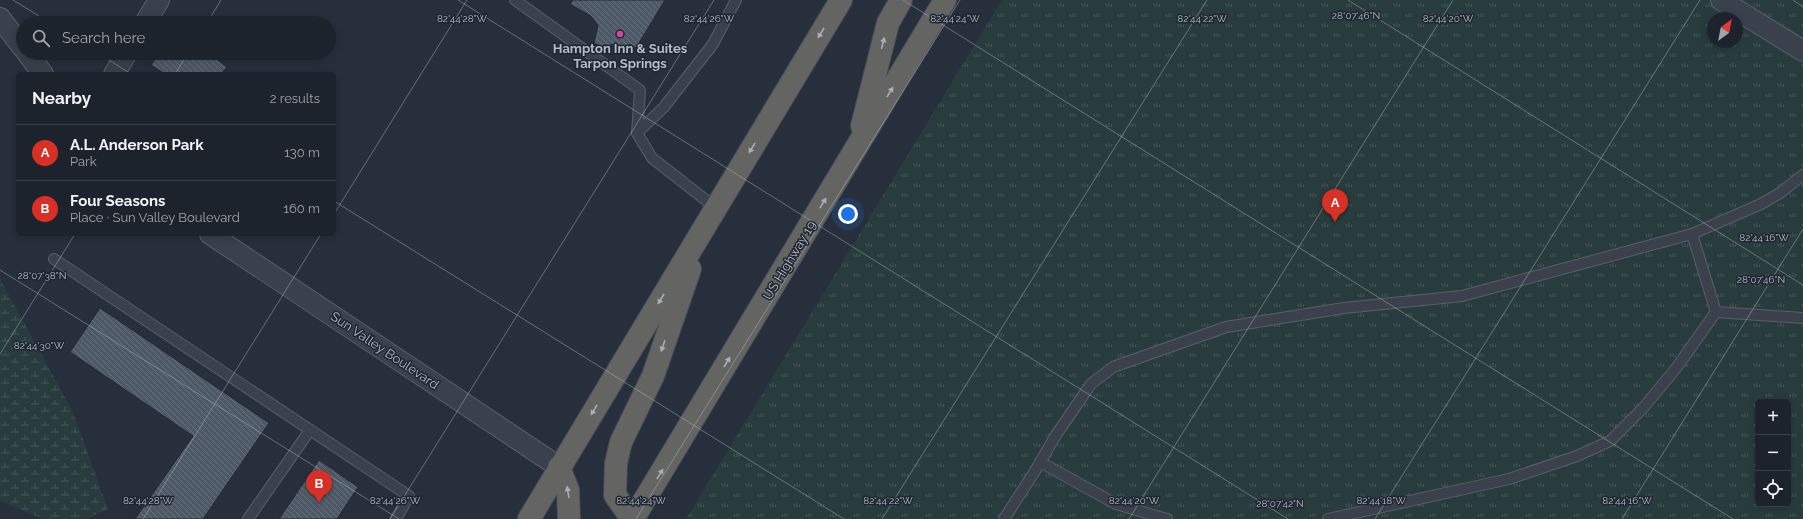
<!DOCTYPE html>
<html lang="en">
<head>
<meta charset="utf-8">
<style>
  :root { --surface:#1c232c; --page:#292f38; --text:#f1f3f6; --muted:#a0a4a9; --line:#3a4048; --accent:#d93025 }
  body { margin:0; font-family:Raleway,sans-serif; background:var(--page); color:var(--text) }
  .controls { position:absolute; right:12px; bottom:12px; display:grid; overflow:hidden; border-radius:6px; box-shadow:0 2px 10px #0003 }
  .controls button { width:36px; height:36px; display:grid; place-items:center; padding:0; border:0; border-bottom:1px solid var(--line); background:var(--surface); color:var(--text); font:20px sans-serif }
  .compass { position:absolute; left:1707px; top:12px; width:36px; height:36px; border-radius:50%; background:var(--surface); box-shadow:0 2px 10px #0003; rotate:32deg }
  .you { position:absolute; left:848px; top:214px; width:14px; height:14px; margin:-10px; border:3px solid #fff; border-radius:50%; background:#1a73e8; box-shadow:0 0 0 6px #1a73e833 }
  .badge { display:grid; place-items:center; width:26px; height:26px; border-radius:50%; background:var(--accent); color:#fff; font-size:13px; font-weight:700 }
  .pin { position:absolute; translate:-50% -33px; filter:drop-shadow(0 1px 2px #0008) }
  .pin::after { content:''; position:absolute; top:21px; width:14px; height:12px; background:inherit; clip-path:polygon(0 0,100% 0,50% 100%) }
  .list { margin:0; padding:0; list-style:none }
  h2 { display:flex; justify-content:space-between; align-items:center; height:52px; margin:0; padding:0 16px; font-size:17px }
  h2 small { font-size:13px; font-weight:400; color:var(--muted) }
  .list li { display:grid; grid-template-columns:26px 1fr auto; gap:12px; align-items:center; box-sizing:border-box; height:56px; padding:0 16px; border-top:1px solid var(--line) }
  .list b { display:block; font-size:15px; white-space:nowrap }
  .list p { margin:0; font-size:13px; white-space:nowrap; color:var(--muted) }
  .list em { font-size:13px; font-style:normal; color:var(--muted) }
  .icon { flex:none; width:22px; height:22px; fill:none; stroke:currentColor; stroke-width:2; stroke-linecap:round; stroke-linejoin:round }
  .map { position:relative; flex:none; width:1803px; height:519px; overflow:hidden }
  .search { position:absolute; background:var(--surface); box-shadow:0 2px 10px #0003; left:16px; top:16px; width:320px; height:44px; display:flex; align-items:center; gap:10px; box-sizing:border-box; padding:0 14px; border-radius:22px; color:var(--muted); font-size:15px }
  .panel { position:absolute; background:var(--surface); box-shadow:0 2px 10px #0003; left:16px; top:72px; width:320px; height:164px; border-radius:6px }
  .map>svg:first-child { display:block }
</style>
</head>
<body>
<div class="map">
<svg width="1803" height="519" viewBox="0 0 1803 519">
  <defs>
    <pattern id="wetland-marsh" width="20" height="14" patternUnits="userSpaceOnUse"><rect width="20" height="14" fill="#293c3d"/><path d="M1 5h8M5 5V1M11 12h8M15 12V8" fill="none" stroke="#465658"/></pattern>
    <pattern id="park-tufts" width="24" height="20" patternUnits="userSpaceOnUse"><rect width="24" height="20" fill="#293c3d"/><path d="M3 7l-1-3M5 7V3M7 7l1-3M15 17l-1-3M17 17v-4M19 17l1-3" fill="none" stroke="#465658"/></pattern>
    <pattern id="building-back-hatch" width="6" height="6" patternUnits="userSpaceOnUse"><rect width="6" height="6" fill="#4e5967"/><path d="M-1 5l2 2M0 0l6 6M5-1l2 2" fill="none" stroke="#656f7b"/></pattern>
  </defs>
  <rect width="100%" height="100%" fill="#262f3b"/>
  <path fill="url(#wetland-marsh)" d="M0,279L73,412L108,509L86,519H43L0,501Z"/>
  <path fill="url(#park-tufts)" fill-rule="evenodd" d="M1002,0H1803V519H686ZM1713,18H1737V42H1713ZM1758,402H1788V504H1758Z"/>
  <g fill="url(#building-back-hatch)" stroke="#212833">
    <path d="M573,0H665L636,48L630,44L625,52L611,44V52L594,43L598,25L591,16L570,4Z"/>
    <path d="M160,53H208L227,67L221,74H165L151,65Z"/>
    <path d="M100,308L269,423L203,519H135L193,436L70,352Z"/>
    <path d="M319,460L358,487L337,519H279Z"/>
  </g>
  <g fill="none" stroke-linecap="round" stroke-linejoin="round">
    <defs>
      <g id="service">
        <path d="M515,0L640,90L637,133L652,158L716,208"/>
        <path d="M637,133L664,107L713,44L736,0"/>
        <path d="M1692,234L1716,312L1803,318"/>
        <path d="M54,259L409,496L396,519"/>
        <path d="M1040,462L1116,504L1167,519"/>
        <path d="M248,519L310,430"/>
        <path d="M1004,519L1035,471L1056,435L1091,384L1113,367L1226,327L1344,308L1462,296L1692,234L1761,204L1780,193L1803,175"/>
        <path d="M1328,519L1509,479L1577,456L1610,441L1644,407L1677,367L1716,312"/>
      </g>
      <g id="minor">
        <path d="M1721,0L1803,51"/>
        <path d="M0,18L23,48"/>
        <path d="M145,23L159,0"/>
        <path d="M27,53L43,74"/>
        <path d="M114,74L127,53"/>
        <path d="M210,234L559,467"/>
      </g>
      <g id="trunk">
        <path d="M862,126L888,23L901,0"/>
        <path d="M559,467L568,490L569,519"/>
        <path d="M529,519L841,0"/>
        <path d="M632,519L615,495L616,463L621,442L653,376L690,269"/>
        <path d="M633,519L945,0"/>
      </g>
    </defs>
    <use href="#service" stroke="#585f6a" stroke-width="12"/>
    <use href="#minor" stroke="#585f6a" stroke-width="22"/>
    <use href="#trunk" stroke="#454c57" stroke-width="24"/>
    <use href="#service" stroke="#3a414c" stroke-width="10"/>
    <use href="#minor" stroke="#3a414c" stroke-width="20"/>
    <use href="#trunk" stroke="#646462" stroke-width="22"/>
  </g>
  <defs><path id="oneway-solid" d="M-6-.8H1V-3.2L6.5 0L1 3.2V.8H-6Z"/></defs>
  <g fill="#a9afb8">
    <use href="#oneway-solid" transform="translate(821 33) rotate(121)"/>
    <use href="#oneway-solid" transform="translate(883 43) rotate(-76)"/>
    <use href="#oneway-solid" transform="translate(890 92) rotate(-59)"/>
    <use href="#oneway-solid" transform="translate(752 148) rotate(121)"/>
    <use href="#oneway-solid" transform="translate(823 203) rotate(-59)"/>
    <use href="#oneway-solid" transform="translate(661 299) rotate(121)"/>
    <use href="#oneway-solid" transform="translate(663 346) rotate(109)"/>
    <use href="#oneway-solid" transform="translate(727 362) rotate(-59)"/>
    <use href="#oneway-solid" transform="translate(594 410) rotate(121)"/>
    <use href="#oneway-solid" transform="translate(660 474) rotate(-59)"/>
    <use href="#oneway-solid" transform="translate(568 492) rotate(-99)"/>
  </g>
  <path fill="none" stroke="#b5bcc7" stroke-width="1" stroke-opacity="0.45" d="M13,0L50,23M458,0L1288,519M903,0L1733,519M1348,0L1803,285M1793,0L1803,7M207,23L221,0M98,53L131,74M175,74L188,53M334,201L844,519M334,214L467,0M0,270L399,519M0,354L75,234M143,519L321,234M390,519L714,0M636,519L960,0M882,519L1207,0M1129,519L1453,0M1375,519L1700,0M1622,519L1803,229"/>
  <circle fill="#d1479c" stroke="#1f2631" stroke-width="1.5" cx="620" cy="34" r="4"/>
  <g text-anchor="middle" stroke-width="3" stroke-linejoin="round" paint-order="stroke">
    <g font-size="13" font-weight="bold" fill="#b5bcc7" stroke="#1f2631">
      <text x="620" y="53">Hampton Inn &amp; Suites<tspan x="620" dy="15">Tarpon Springs</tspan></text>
    </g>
    <g font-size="13" fill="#b5bcc7" stroke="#1f2631">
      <text transform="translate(789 260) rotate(-59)" y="5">US Highway 19</text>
      <text transform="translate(385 350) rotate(34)" y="5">Sun Valley Boulevard</text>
    </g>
  </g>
  <g font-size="10" text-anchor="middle" fill="#b5bcc7" stroke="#1f2631" stroke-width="3" stroke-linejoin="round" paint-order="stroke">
    <text x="1356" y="19">28°07'46"N</text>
    <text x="462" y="22">82°44'28"W</text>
    <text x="709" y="22">82°44'26"W</text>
    <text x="955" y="22">82°44'24"W</text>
    <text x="1202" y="22">82°44'22"W</text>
    <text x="1448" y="22">82°44'20"W</text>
    <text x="1764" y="241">82°44'16"W</text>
    <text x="42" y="279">28°07'38"N</text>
    <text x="1761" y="283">28°07'46"N</text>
    <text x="39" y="349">82°44'30"W</text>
    <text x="148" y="504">82°44'28"W</text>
    <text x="395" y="504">82°44'26"W</text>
    <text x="641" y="504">82°44'24"W</text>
    <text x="888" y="504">82°44'22"W</text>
    <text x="1134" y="504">82°44'20"W</text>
    <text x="1381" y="504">82°44'18"W</text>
    <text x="1627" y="504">82°44'16"W</text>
    <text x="1280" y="507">28°07'42"N</text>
  </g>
</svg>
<div class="controls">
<button>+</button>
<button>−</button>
<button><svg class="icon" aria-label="locate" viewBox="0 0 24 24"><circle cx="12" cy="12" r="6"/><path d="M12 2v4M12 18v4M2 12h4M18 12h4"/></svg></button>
</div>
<svg class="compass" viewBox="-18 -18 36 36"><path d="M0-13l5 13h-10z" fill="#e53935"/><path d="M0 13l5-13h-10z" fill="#a0a4a9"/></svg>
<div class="you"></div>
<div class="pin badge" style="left:1335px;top:222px">A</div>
<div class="pin badge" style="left:319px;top:503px">B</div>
<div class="search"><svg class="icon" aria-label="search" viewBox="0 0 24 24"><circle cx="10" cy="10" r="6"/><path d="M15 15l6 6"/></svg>Search here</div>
<section class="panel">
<h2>Nearby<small>2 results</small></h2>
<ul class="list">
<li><span class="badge">A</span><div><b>A.L. Anderson Park</b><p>Park</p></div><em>130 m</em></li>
<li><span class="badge">B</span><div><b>Four Seasons</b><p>Place · Sun Valley Boulevard</p></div><em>160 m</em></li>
</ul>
</section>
</div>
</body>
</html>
